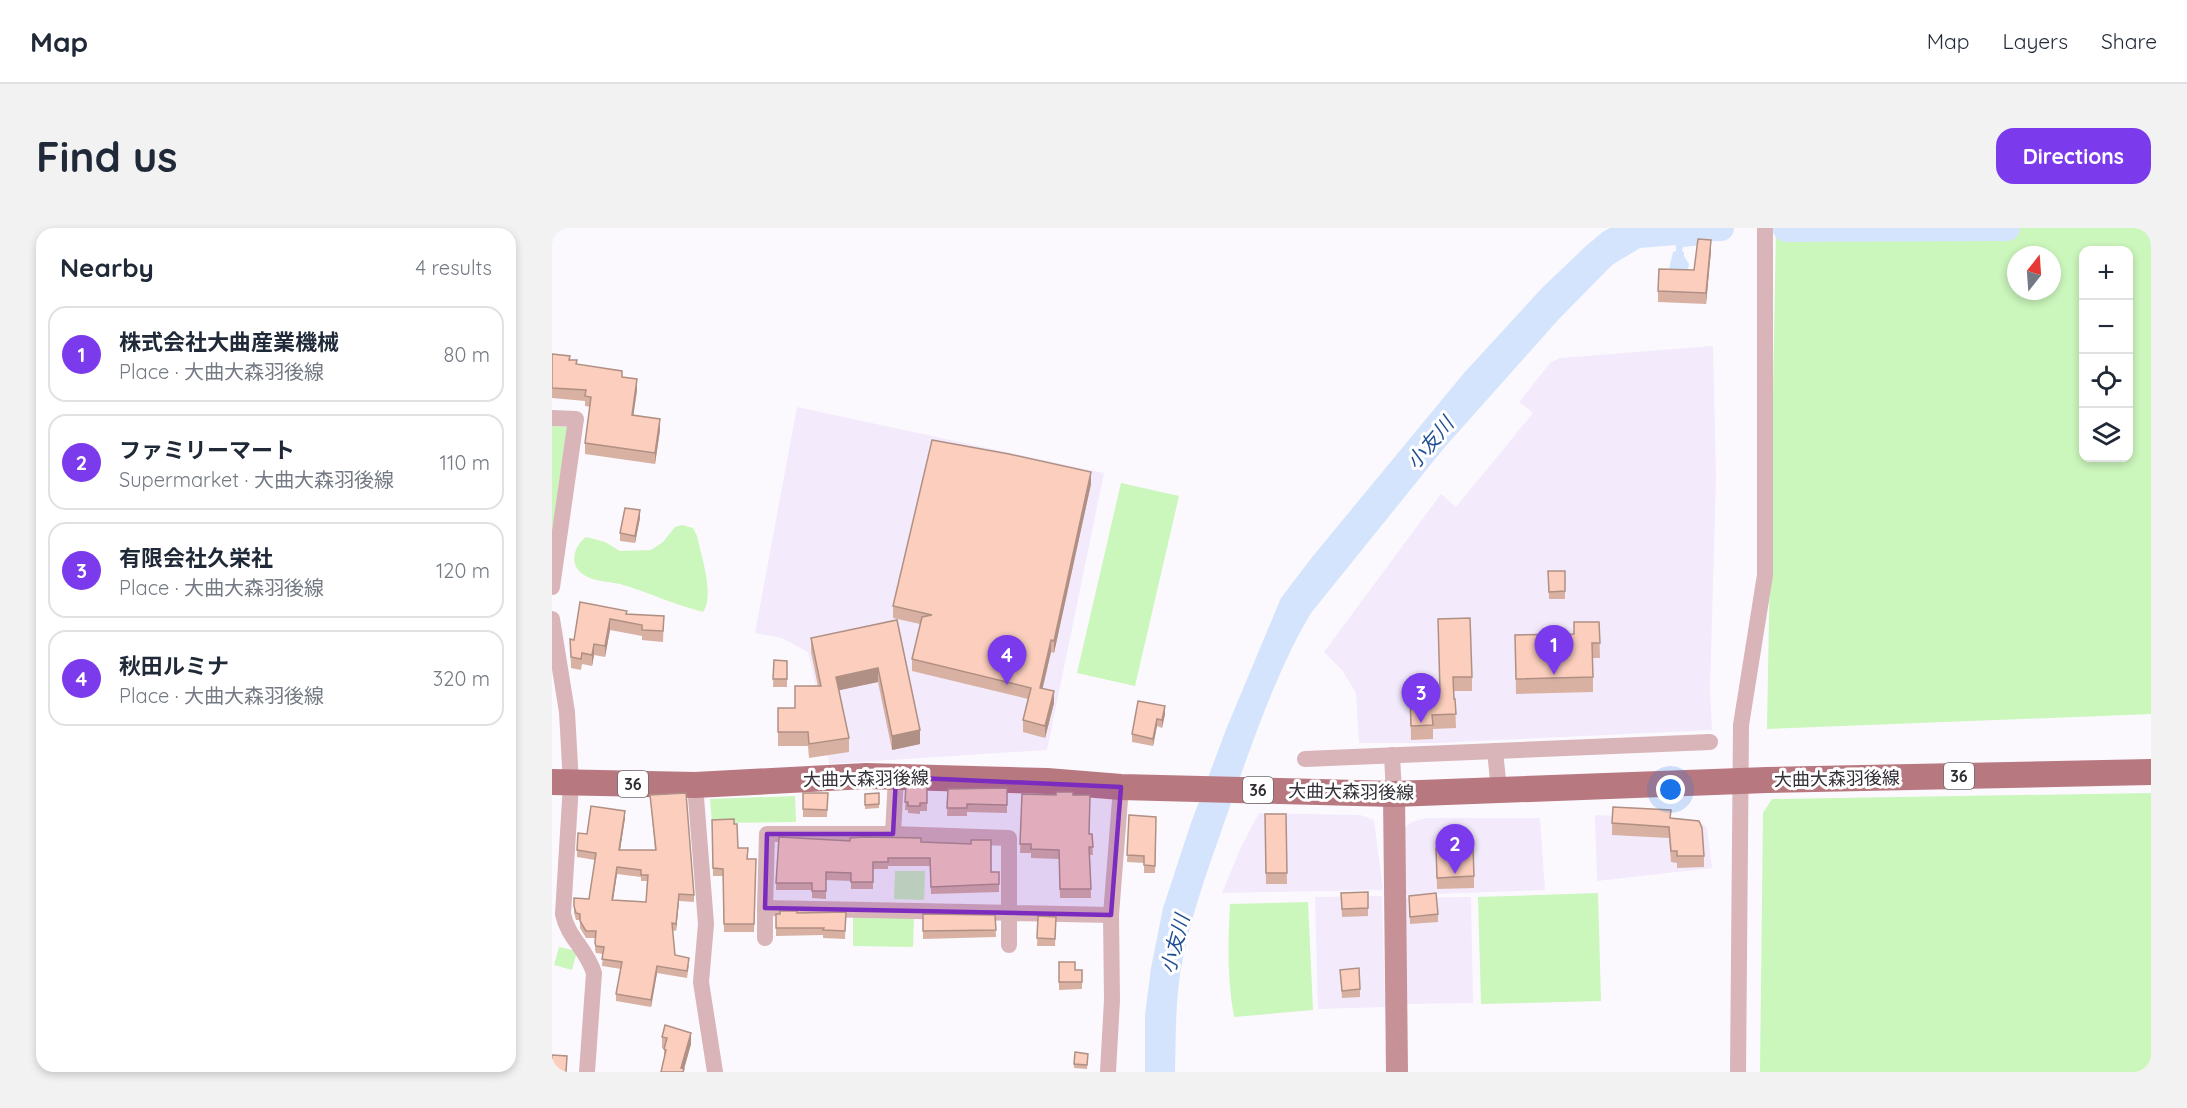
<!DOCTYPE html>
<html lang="en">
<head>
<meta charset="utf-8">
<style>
  :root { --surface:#fff; --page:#f2f2f3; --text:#1f2937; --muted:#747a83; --line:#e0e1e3; --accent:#7c3aed }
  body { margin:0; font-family:Quicksand,"Noto Sans JP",sans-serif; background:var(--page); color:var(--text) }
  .controls { position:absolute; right:18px; top:18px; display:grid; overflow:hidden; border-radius:12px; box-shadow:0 3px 9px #0003 }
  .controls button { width:54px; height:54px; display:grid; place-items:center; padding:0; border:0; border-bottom:2px solid var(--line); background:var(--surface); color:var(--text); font:30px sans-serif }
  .compass { position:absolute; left:1455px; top:18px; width:54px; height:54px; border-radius:50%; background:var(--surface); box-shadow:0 3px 9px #0003; rotate:17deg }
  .you { position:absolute; left:1119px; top:562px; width:21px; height:21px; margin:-15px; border:4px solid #fff; border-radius:50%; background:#1a73e8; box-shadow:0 0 0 9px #1a73e833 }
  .badge { display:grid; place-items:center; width:39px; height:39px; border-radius:50%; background:var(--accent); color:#fff; font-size:20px; font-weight:700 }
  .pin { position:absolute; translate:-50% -50px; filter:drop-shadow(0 2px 3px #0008) }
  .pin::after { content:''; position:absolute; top:32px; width:21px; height:18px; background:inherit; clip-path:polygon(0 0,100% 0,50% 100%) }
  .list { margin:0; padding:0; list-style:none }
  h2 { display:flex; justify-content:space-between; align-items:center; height:78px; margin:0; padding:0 24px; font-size:26px }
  h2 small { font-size:20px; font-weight:400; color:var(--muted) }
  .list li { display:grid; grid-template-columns:39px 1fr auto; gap:18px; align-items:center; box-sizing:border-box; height:96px; margin:0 12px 12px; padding:0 12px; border:2px solid var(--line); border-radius:18px }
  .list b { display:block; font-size:22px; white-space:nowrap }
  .list p { margin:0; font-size:20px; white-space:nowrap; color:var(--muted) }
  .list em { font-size:20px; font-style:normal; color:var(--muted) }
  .icon { flex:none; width:33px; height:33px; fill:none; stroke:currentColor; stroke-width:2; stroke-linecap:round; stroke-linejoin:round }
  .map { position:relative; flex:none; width:1599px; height:844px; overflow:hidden; border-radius:18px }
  header { display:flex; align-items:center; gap:36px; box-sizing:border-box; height:84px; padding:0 30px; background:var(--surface); border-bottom:2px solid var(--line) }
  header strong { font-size:28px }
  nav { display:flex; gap:33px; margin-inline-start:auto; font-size:21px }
  .intro { display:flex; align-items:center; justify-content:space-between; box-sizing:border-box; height:144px; padding:0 36px }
  h1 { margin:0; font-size:42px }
  .button { padding:15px 27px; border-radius:18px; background:var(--accent); color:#fff; font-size:21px; font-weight:700 }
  main { display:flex; gap:36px; padding:0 36px }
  aside { flex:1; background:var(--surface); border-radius:18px; box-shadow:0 3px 9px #0003 }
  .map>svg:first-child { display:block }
</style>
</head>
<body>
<header>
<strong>Map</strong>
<nav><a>Map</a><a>Layers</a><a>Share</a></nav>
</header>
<div class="intro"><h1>Find us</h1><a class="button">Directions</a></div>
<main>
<aside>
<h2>Nearby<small>4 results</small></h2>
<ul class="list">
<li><span class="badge">1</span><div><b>株式会社大曲産業機械</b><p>Place · 大曲大森羽後線</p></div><em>80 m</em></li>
<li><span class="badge">2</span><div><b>ファミリーマート</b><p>Supermarket · 大曲大森羽後線</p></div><em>110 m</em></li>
<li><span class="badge">3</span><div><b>有限会社久栄社</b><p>Place · 大曲大森羽後線</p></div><em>120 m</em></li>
<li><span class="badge">4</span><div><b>秋田ルミナ</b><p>Place · 大曲大森羽後線</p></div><em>320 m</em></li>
</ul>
</aside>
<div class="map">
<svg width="1599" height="844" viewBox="0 0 1599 844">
  <rect width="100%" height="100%" fill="#fbf9fe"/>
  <g fill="#f3eafb">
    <path d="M1161,118L1164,249L1158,463L1160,502L883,515H807L804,465L790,442L772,424L889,266L904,279L981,185L967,174L999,134L1008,130Z"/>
    <path d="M245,179L552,245L495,522L277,536L272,496L256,424L230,410L203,405Z"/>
    <path d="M707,585L808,587L822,592L831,662L670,665L689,619Z"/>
    <path d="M1043,587L1136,591L1147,593L1155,600L1160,640L1045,653Z"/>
    <path d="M874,590H988L993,662L852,667L851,601L860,594Z"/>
    <path d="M830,668L833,779L766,781L763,669Z"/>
    <path d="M919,669L921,775L855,776L853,670Z"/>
  </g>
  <g fill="#cbf6bc" fill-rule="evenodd">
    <path d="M1224,0H1599V486L1215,501ZM1532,22H1576V230H1532ZM1464,27H1500V63H1464Z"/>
    <path d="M0,198L15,199L0,303Z"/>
    <path d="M569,255L627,268L583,458L525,445Z"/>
    <path d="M130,297L141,300L145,308C149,327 163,368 151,384C123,377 96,364 68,356C57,354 41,353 32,347C16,337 22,318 34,309L53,314L68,323L99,322L111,314L123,299Z"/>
    <path d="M1599,565V844H1208L1211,585L1220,571Z"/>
    <path d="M243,568L244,594L160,595L158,571Z"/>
    <path d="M343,643H373L372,672L342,671Z"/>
    <path d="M1046,665L1049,773L929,776L926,669Z"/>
    <path d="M756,674L761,782L682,789C675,751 676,714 678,676Z"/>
    <path d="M301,689L362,690L361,719L301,718Z"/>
    <path d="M7,719L25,723L20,742L2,737Z"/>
  </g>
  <path fill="#d4e4fc" d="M1058,0H1161V7L1150,17L1131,19L1130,23L1132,24V28L1137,36L1136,42L1117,41L1121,24L1124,23V17L1088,20L1060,37L1006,92L892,220L759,385C725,442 700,515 678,578C661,628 641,679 631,730C623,767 624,806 623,844H593V787L599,740L611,680L639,595L675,499L729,370L761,328L912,145L990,60L1034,18L1052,3Z"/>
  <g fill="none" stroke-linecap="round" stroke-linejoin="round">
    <g stroke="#d4e4fc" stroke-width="26">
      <path d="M1126,1L1169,0"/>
      <path d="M1234,1L1455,0"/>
    </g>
    <g stroke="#d9b4b8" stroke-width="16">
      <path d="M0,190L24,191L0,359"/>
      <path d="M0,391L15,484L19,556L11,686C16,710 34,720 42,745L35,844"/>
      <path d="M943,523L947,562"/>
      <path d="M840,527L842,566"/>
      <path d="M753,531L1158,514"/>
      <path d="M143,557L154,696L149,754L163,844"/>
      <path d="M341,606L344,549"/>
      <path d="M213,710V680"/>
      <path d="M457,717V610L341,606H215L213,680L559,687"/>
      <path d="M556,844L560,772L559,687L569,559"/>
      <path d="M1186,844L1189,497L1213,347V0"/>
    </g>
    <path stroke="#c69197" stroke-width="22" d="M842,566L845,844"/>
    <path stroke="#b87880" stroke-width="26" d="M0,554L143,557L314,548L495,553L569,559L842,566L1215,552L1599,544"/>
  </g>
  <g fill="#d8b1a3" fill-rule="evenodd">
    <path d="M1159,23L1154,76L1106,74V63L1142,42Z"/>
    <path d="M0,126L18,132L25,136L70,149L85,162L81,187L108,202L103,236L33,226V215L38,179L33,178V173L0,170Z"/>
    <path d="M539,256L502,425L499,424L490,460L502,475L493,510L471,504V492L476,471L360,443V431L368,396L341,390V378Z"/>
    <path d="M88,290L83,315L68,313V305Z"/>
    <path d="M996,343H1013V371H997Z"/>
    <path d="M28,374L75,386L112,388L111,414L90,412V408L58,402L53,429L42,427L40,438L30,436L29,442L19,440L18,411L22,412Z"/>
    <path d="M345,392L368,516L340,522L326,454L287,462L297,510V524L257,530L256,518H226V480H243L266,458L259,424V410Z"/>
    <path d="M1047,394L1048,430H1041V464L964,466L963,407L1022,406Z"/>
    <path d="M886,405L920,449V463H901L902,471H903L904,500L881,501V511L859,512L858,464L888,463Z"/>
    <path d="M222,432L235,433V459H221Z"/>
    <path d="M613,486L610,500L605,498L601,518L580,514V506Z"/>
    <path d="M354,557H375V583H368V586L356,585V582H353Z"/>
    <path d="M455,560V585L415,584V588H395L396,561Z"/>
    <path d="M251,565H276L275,589H251Z"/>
    <path d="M327,565V580L313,581V566Z"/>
    <path d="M470,566L521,567L537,606H540L541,627H538L539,670H508L507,631L479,630V625H468Z"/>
    <path d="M98,567L142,667V674L127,673L124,703L120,702L123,727L137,737L135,750L105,745L99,779L64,773V766L69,741L50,738L51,726L44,725L43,722L44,710H34L28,700V692H24L22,685V670L37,671L43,632L25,629V622L35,606L73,590L68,622H103ZM65,646L89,649V653H95L94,674L61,672Z"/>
    <path d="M713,586H734L735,656H714Z"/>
    <path d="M577,587L604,589L603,645H592V635L575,634Z"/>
    <path d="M1119,590L1152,628V639L1125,640V635L1119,634L1117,610L1060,607V595Z"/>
    <path d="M160,592L182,596L186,620L196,631H204L202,704H172L171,648H161Z"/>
    <path d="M298,613L369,614L439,644H447V664L379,666L378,638H336V641H321V661H299V653L274,652V671L260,670V662H224V655Z"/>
    <path d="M884,620L922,648V660L885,661Z"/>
    <path d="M816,664V688L790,689L789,665Z"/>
    <path d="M857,668L886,686V694L858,696Z"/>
    <path d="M294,684L293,711L271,710V707L224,708V686Z"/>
    <path d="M371,686L443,687L444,709L371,711Z"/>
    <path d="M486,688L504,689L503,718H485Z"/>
    <path d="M507,734L523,742H530V761L507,762Z"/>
    <path d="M788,742L808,761V769L790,770Z"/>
    <path d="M110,809L139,816L132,841V844L112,831V821L110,820Z"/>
    <path d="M536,826L535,841L522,840V836Z"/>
  </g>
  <g fill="#b09084">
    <path d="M1159,12V23L1154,76V65Z"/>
    <path d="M85,151V162L80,198V187Z"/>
    <path d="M108,191V202L103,236V225Z"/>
    <path d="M539,244V256L502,425V413Z"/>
    <path d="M88,282V290L83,315V308Z"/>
    <path d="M58,391V402L53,429V418Z"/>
    <path d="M499,412V424L488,472V460Z"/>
    <path d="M42,416V427L40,438V427Z"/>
    <path d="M326,440V454L284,463V449Z"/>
    <path d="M502,463V475L493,510V498Z"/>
    <path d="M613,478V486L610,500V492Z"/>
    <path d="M605,491V498L601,518V511Z"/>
    <path d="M368,502V516L340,522V508Z"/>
    <path d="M73,583V590L67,629V622Z"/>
    <path d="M65,639V646L60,679V672Z"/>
    <path d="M127,666V673L124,703V696Z"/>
    <path d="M105,738V745L99,779V772Z"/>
    <path d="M139,805V816L132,841V844H129V840Z"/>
  </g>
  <g fill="#fbcebd" stroke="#b09084" stroke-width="1.5" fill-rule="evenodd">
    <path d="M1146,11L1159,12L1154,65L1106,63L1107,41L1142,42Z"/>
    <path d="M0,126L18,128L17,132H25L24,136L70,143V149L85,151L80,187L108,191L103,225L33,215L39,169L33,168L34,162L0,160Z"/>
    <path d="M380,212L457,226L539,244L502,413L499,412L488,460L502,463L493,498L471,492L479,460L360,431L370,389L380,387L341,378Z"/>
    <path d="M73,280L88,282L83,308L68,305Z"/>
    <path d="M996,343H1013V363L997,364Z"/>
    <path d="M28,374L75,383L74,386L112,388L111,403L90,402V397L58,391L53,418L42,416L40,427L30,425L29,431L19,429L18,411L22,412Z"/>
    <path d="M918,390L920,449H901L902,471H903L904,486L880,487L881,497L859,498L858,464L888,463L886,391Z"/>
    <path d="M345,392L368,502L340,508L326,440L284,449L297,510L257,516L256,504H226V480H243V458H269L259,410Z"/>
    <path d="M1022,394H1047L1048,415H1040L1041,449L964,451L963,407L1022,406Z"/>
    <path d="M222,432L235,433V451H221Z"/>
    <path d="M586,473L613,478L610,492L605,491L601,511L580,506Z"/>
    <path d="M354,557H375V575H368V578H356V574H353Z"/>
    <path d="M455,560V577L415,576V580H395L396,561Z"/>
    <path d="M504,564H521V567H538L537,606H540L541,619H537L539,661H508L507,622L479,621V616H468L470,566L504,567Z"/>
    <path d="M134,565L142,667L127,666L124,696L120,695L123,727L137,730L135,743L105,738L99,772L64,766L70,734L50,731L52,719L44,718L43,715L44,703H34L28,693V686L24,685L22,678V670L37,671L44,625L25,622L26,605L35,606L39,578L73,583L67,622H104L98,567ZM65,639L89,642V647H96L94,674L60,672Z"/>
    <path d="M251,565H276L275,582L251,581Z"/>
    <path d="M327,565V576L313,577V566Z"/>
    <path d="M1061,579L1119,582L1118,590L1147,593L1150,600L1152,628H1125V623H1119L1117,599L1060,595Z"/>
    <path d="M713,586H734L735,645H714Z"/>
    <path d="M577,587L604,589L603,638L592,637V628L575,627Z"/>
    <path d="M182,591V596H185L186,620H196L195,631H204L202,696H172L171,641L161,640L160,592Z"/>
    <path d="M227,609L298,613V610L312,609L369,610V614L419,616V612H439V644H447V656L379,659L378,630H336V634H321V654H299V645L274,644V663H260V655H224Z"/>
    <path d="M921,619L922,648L885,650L884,620Z"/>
    <path d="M816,664V680L790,681L789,665Z"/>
    <path d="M884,665L886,686L858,689L857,668Z"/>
    <path d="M228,683H245V685L294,684L293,703L271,702L272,700H224V686H228Z"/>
    <path d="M371,686L443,687L444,702L371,703Z"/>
    <path d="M486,688L504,689L503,711L485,710Z"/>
    <path d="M507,734H523V742H530V754H507Z"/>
    <path d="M807,740L808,761L790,763L788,742Z"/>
    <path d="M113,797L139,805L129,840L132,841L131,844H109L114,822L112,821L115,810L110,809Z"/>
    <path d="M523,824L536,826L535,837L522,836Z"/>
    <path d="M0,827L15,828L14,844H0Z"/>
  </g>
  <path fill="#7b2cbf" fill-opacity="0.2" stroke="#7b2cbf" stroke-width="4.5" stroke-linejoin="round" d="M344,549L569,559L559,687L213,680L215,606H341Z"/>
  <g text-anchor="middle" stroke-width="6" stroke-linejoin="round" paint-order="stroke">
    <g fill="#fff" stroke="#6e6b71" stroke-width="1.5">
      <rect x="1392" y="535" width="30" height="26" rx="4.5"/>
      <rect x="66" y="543" width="30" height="26" rx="4.5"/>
      <rect x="691" y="549" width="30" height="26" rx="4.5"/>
    </g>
    <g font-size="16" font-weight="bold" fill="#302c34">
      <text x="1407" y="554">36</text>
      <text x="81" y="562">36</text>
      <text x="706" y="568">36</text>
    </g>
    <g font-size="18" fill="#302c34" stroke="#fff">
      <text transform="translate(314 551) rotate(-1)" y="6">大曲大森羽後線</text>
      <text transform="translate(1285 551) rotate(-1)" y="6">大曲大森羽後線</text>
      <text transform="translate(799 564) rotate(1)" y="6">大曲大森羽後線</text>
    </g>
    <g font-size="20" font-style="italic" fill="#1f4e93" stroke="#fff">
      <text transform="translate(878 215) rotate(-50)" y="7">小友川</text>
      <text transform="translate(623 716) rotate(-75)" y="7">小友川</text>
    </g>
  </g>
</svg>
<div class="controls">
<button>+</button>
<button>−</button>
<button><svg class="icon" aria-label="locate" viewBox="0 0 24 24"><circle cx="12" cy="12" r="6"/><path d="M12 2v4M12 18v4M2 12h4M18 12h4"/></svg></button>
<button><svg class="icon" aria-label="layers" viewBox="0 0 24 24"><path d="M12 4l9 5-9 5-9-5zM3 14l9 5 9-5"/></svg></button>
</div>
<svg class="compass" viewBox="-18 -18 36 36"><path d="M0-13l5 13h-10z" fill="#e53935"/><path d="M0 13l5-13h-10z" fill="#747a83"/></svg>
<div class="you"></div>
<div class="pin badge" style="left:1002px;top:447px">1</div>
<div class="pin badge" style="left:903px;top:646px">2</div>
<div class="pin badge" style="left:869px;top:495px">3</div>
<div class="pin badge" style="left:455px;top:457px">4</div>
</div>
</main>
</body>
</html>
